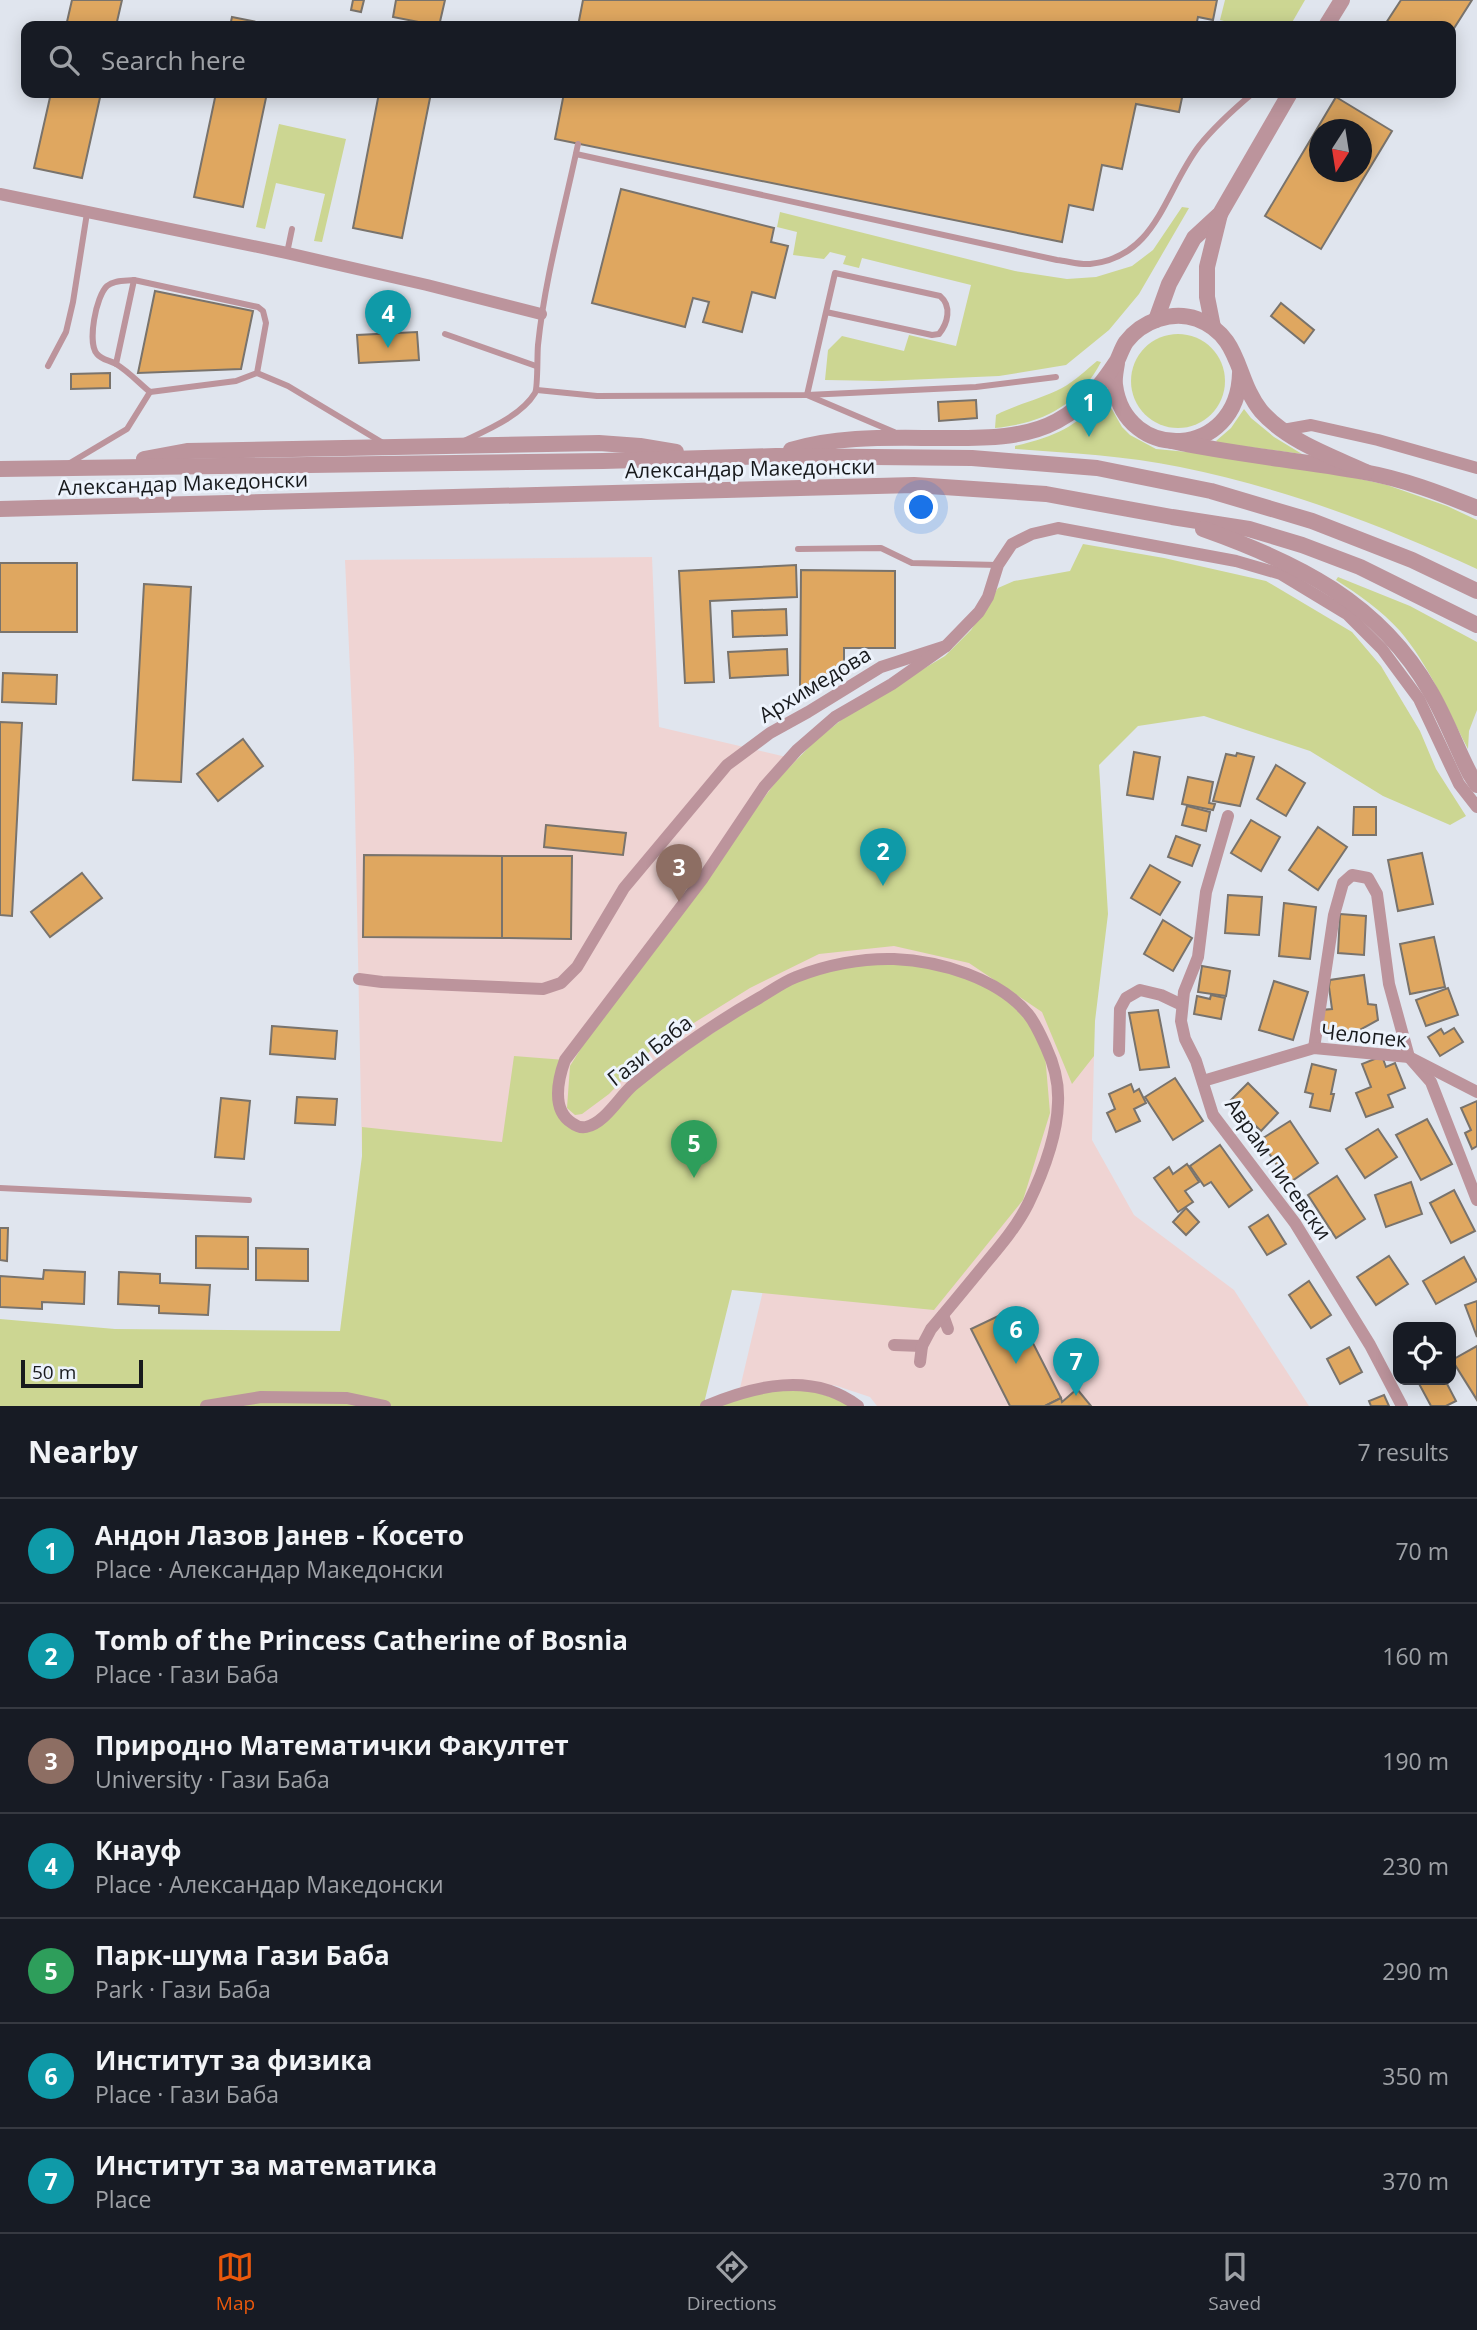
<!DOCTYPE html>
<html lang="en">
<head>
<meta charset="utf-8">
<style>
  :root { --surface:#171b24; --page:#242831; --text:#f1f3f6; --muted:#9ea1a6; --line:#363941; --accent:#ea580c }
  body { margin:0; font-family:"Open Sans",sans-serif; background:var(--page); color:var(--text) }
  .controls { position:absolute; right:21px; bottom:21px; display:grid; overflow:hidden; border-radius:14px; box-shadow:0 4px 18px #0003 }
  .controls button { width:63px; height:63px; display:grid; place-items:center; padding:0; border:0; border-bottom:2px solid var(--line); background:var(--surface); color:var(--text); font:35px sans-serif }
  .compass { position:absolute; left:1309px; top:119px; width:63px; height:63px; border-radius:50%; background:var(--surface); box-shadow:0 4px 18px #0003; rotate:192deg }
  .scale { position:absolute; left:21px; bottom:18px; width:122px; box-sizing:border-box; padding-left:7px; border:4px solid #181a1d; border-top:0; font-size:19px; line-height:24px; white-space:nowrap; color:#181a1d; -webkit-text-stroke:5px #edf3fc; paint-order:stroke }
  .you { position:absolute; left:922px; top:508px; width:24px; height:24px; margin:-18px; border:5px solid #fff; border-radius:50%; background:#1a73e8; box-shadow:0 0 0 10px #1a73e833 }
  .badge { display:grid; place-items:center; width:46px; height:46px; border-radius:50%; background:var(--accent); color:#fff; font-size:23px; font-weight:700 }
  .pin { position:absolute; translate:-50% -58px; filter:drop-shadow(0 2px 4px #0008) }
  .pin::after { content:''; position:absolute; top:37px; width:24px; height:21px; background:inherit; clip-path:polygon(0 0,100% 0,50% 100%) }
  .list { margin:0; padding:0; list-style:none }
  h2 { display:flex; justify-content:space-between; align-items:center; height:91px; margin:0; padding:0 28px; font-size:30px }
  h2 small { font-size:23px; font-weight:400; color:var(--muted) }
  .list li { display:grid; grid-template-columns:46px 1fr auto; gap:21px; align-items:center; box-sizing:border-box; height:105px; padding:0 28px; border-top:2px solid var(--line) }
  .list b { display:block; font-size:26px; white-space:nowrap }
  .list p { margin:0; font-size:23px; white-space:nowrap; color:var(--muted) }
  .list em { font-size:23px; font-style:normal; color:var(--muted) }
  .icon { flex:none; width:38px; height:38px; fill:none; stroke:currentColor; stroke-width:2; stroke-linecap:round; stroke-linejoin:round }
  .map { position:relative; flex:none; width:1477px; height:1406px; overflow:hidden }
  .search { position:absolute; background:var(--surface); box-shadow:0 4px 18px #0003; left:21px; right:21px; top:21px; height:77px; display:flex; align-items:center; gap:18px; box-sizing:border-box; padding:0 24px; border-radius:14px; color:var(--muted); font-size:26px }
  .sheet { height:826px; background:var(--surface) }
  nav { display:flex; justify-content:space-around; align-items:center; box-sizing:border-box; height:98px; border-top:2px solid var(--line); background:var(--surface); font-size:19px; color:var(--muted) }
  nav a { display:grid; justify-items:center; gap:4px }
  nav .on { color:var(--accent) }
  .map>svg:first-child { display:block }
</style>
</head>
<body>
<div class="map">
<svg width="1477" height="1406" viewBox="0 0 1477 1406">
  <rect width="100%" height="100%" fill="#e0e5ee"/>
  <path fill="#efd4d3" d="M652,557L659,727L952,796L1050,1008L1094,1056L1092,1140L1134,1215L1234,1290L1309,1406H877L870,1397L837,1386L820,1383L740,1388L780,1219L362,1156L354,757L345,560Z"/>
  <g fill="#ccd692">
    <path d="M1225,0H1305L1290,26H1245L1220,20Z"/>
    <path d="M279,124L346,139L322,242L314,241L325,194L276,183L265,229L256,227Z"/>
    <path d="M1182,207L1189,208L1139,294L1109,330L1066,365L999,376L882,381L825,380L828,350L842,336L904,351L909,335L956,346L971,285L862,258L859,268L843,264L846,256L830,252L824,259L793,255L797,232L777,227L780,212L1015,271L1067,279L1096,277L1132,266L1153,250Z"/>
    <circle cx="1178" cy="381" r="47"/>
    <path d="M1097,361L1101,362C1078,405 1044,423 995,428L996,415C1017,404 1041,399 1062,388C1075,381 1086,370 1097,361Z"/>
    <path d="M1105,397L1122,427L1130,435L1156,449L1240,457L1312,468L1387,485L1447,506L1477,520V569C1381,525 1284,488 1180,467C1126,456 1069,453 1015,449V446C1057,436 1073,428 1105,397Z"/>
    <path d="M1244,409L1251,418L1274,437L1302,454L1219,443L1216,441L1231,428Z"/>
    <path d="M1083,544L1164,558L1266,581L1352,632L1381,666L1420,731L1436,769L1466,816L1450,825L1383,796L1310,751L1204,716L1138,726L1099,765L1108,914L1095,1021L1094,1056L1072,1084L1042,1012L969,963L894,946L819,954L750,988L652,1049L609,1094L582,1114L575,1115L567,1108L570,1066L597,1023L778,779L816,740L854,710L945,656L971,630L998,588L1014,581L1070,571Z"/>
    <path d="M1338,577L1410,606L1477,642V710L1469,731L1468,749C1447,709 1429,665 1400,631C1382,611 1358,594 1336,580Z"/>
    <path d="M887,960L942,969L982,982L1027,1014L1045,1054L1050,1113L1023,1200L934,1310L732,1290L705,1399V1406H0V1319L115,1329L340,1331L362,1156V1127L502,1142L514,1056L565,1060L559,1105L583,1127L621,1095L796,977Z"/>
    <path d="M794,1385L858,1406H706Z"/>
  </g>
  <g fill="#dfa760" stroke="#79736c" stroke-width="2" fill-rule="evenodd">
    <path d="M72,0H122L116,26H66Z"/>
    <path d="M353,0H364L361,12L351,10Z"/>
    <path d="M396,0H445L439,26L393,17Z"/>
    <path d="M583,0H1217L1213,20L1198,17L1196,26H578Z"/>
    <path d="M1401,0H1472L1451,33V26H1384Z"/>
    <path d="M232,17L277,26H230Z"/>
    <path d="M51,93H101L82,178L34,168Z"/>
    <path d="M216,93H267L243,207L194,197Z"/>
    <path d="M379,93H431L402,238L353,228Z"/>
    <path d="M564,93H1183L1179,112L1136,104L1122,169L1102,165L1093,210L1069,205L1062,242L555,139Z"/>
    <path d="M1336,97L1392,131L1321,249L1265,216ZM1320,130H1362V172H1320Z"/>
    <path d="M621,189L774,228L771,242L788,246L775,298L752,292L742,332L703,322L709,302L693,298L685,327L592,303Z"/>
    <path d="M155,291L253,311L241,369L138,373Z"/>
    <path d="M1281,303L1314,330L1304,343L1271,316Z"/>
    <path d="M417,332L419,360L359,363L357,335Z"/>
    <path d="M110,373V388L71,389V374Z"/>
    <path d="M976,400L977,418L939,421L938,402Z"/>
    <rect x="0" y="563" width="77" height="69"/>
    <path d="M796,565L797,597L710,601L714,682L685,683L679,571Z"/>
    <path d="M801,570L895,571V648H844V668L800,689Z"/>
    <path d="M144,584L191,587L181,782L133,780Z"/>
    <path d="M786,609L787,635L733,637L732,611Z"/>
    <path d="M787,649L788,675L730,678L728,652Z"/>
    <path d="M3,673L57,675L56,704L2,702Z"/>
    <path d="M0,722L22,723L12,916L0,915Z"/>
    <path d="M243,739L263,766L218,801L197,774Z"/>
    <path d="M1134,752L1160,757L1153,799L1127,795Z"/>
    <path d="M1237,753L1254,757L1240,806L1213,801L1226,754L1236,756Z"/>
    <path d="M1276,765L1305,783L1286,816L1257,799Z"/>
    <path d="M1188,777L1213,782L1209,803L1215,804L1213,810L1182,804Z"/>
    <path d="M1187,806L1210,812L1206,831L1182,825Z"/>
    <path d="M1354,807H1376V835H1353Z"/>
    <path d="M1251,820L1280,837L1261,871L1231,853Z"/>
    <path d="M546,825L626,833L623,855L544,847Z"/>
    <path d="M1318,827L1347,847L1318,890L1289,870Z"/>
    <path d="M1176,836L1200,845L1192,866L1168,857Z"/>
    <path d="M1422,853L1433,904L1398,911L1388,860Z"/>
    <path d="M364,855L502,856V938L363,937Z"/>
    <path d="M502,856H572L571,939L502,938Z"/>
    <path d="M1150,865L1180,882L1160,915L1131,898Z"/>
    <path d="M82,873L102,898L50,937L31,912Z"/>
    <path d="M1228,895L1262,897L1259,935L1225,933Z"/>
    <path d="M1284,903L1316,907L1310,959L1279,956Z"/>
    <path d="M1340,914L1366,916L1364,955L1338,953Z"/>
    <path d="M1163,920L1192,938L1173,971L1144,954Z"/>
    <path d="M1434,937L1445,987L1410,994L1400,944Z"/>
    <path d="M1202,966L1230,971L1226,996L1198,992Z"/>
    <path d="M1364,975L1368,1004L1376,1005L1378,1020L1349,1036L1321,1030V1010L1332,1009L1329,987L1330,980Z"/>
    <path d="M1274,981L1308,992L1293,1040L1259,1030Z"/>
    <path d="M1448,988L1458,1015L1426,1026L1416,1000Z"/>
    <path d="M1211,995L1225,998L1221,1019L1194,1014L1197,996L1210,999Z"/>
    <path d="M1158,1010L1169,1067L1140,1070L1129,1013Z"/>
    <path d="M272,1026L337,1031L335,1059L270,1054Z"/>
    <path d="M1454,1028L1463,1042L1440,1056L1428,1037L1441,1029L1444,1034Z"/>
    <path d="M1382,1056L1386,1067L1395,1063L1405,1088L1388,1095L1393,1107L1366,1117L1356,1093L1371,1087L1362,1064Z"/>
    <path d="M1312,1064L1336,1070L1331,1094H1334L1330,1111L1310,1107L1313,1094L1305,1092Z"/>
    <path d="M1175,1078L1203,1121L1173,1140L1145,1097Z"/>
    <path d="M1248,1083L1278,1113L1261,1131L1230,1101Z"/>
    <path d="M1131,1084L1134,1092L1139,1089L1146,1103L1134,1109L1140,1121L1116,1132L1107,1113L1115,1109L1109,1094Z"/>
    <path d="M297,1097L337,1099L335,1125L295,1123Z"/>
    <path d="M221,1098L250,1101L244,1159L215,1157Z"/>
    <path d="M1477,1101V1146L1472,1149L1465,1133L1471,1130L1461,1108Z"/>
    <path d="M1427,1119L1452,1164L1421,1180L1396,1135Z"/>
    <path d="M1290,1121L1318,1163L1289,1183L1260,1140Z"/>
    <path d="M1378,1129L1397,1157L1365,1178L1346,1149Z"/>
    <path d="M1220,1145L1252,1190L1229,1207L1211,1182L1204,1186L1190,1166Z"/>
    <path d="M1187,1164L1199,1182L1185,1191L1193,1202L1178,1212L1154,1178L1169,1167L1173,1174Z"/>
    <path d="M1337,1176L1365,1219L1336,1238L1308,1195Z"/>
    <path d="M1411,1182L1422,1214L1386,1227L1375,1195Z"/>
    <path d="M1454,1190L1475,1231L1451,1243L1430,1203Z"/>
    <path d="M1186,1208L1199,1222L1186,1235L1173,1222Z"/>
    <path d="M1268,1215L1286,1244L1267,1255L1249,1227Z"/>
    <path d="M0,1228H8L7,1261L0,1260Z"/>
    <path d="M196,1236L248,1237V1269L196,1268Z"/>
    <path d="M256,1248L308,1249V1281L256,1280Z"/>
    <path d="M1389,1256L1408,1284L1376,1305L1357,1277Z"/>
    <path d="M1464,1257L1477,1281L1436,1304L1423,1281Z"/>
    <path d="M44,1270L85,1272L84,1304L42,1302V1309L0,1307V1276L43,1279Z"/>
    <path d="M119,1272L160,1274V1283L210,1285L208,1315L159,1313V1306L118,1304Z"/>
    <path d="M1309,1281L1331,1315L1311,1328L1289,1295Z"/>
    <path d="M1477,1301V1337L1465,1305Z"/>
    <path d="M1015,1308L1061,1398L1045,1406H1010L971,1329Z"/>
    <path d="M1477,1346V1400L1452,1360Z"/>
    <path d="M1349,1347L1362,1372L1340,1384L1327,1359Z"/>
    <path d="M1417,1380H1445L1456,1401L1446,1406H1431Z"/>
    <path d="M1077,1389L1091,1406H1045L1061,1398L1062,1402Z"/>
    <path d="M1384,1395L1389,1406H1371L1369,1401Z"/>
  </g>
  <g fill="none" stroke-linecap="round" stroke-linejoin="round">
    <g stroke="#bc949c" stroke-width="6">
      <path d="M576,154L1057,260C1068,261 1079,265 1090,264C1157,257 1164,192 1199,146C1215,126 1234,109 1253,93"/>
      <path d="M287,253L292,229"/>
      <path d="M134,280L258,307L263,311L266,323L257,373L236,381L150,392C139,383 128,371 116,364C109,360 102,360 97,354C87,343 96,296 107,286C114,280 125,281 134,280Z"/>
      <path d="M826,312L835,273L940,296C952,306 948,323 939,334L932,335L826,312L807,395L894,432"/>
      <path d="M445,334L536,366"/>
      <path d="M116,364L134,280"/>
      <path d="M48,366L66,332L73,302L87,213"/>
      <path d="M257,373L288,386L383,443"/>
      <path d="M537,390L597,396L807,395L976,387L1056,377"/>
      <path d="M464,441C487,430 521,416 535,393C538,388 537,355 538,345C545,277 564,211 578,144"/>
      <path d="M70,463L127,429L150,392"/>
      <path d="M798,549L881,548L912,563L998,565"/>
      <path d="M0,1188L249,1200"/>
    </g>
    <g stroke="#bc949c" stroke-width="12">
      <path d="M0,194L287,253L427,285L541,314"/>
      <path d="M1283,430L1311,425L1378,440L1477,468"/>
      <path d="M1228,816L1206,892L1198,957L1184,992L1181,1021L1185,1039L1196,1061L1213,1115L1295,1223L1370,1345L1402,1406"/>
      <path d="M359,979L382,982L543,989L561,983L577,967L624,888L727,765L770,733L808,712L881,667L946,646L979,612L988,597L998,565L1012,544L1032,534L1058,528L1236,561L1281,574L1347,614L1382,649L1419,699L1459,784L1477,807"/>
      <path d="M1314,1048L1334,915L1343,883L1352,875L1368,878L1377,894L1389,984L1409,1057L1431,1082L1477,1200"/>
      <path d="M1119,1051L1120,1009L1126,998L1140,990L1161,995L1182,1005"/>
      <path d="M1203,1081L1314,1048L1409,1057L1477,1092"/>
      <path d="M943,1315L948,1329"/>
      <path d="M894,1345L922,1346"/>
      <path d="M920,1362L922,1346L931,1329C949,1308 967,1286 985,1264C1001,1245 1017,1226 1028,1204C1043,1173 1057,1138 1058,1103C1059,1084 1054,1064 1046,1047C1041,1036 1036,1024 1028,1014C998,978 940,961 894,959C862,958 826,965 796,977C783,982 771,991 759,998C715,1023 672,1053 633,1085C619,1097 605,1123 586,1127C581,1128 576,1126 572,1123C551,1110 558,1079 565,1060L703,878L764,787L797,750L835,717L892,684L946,646"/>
      <path d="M206,1406L261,1397L347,1398L385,1406"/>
      <path d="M706,1406C754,1386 812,1371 858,1406"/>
    </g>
    <g stroke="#bc949c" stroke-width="16">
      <path d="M1326,26L1342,0"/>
      <path d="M1156,320L1169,284L1194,238L1220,214L1290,93"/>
      <path d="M1213,327L1207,297V267L1220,214"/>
      <path d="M1117,363C1116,370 1114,378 1115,385C1125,463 1238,460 1240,373"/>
      <path d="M1172,441C1235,455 1300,460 1364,472C1403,479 1440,493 1477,508"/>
      <path d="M791,450C839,435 894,438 944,438C981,438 1024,439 1057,421C1072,413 1087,400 1098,387C1105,379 1111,370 1117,361C1120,355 1122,348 1126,342C1142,321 1172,310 1197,319C1242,336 1235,379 1261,411C1287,441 1331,456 1366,472"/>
      <path d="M144,459L187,451L599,443L640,446L676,452"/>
      <path d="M0,469L603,461L776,456L972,458L1097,468L1211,491L1312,521L1412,560L1477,591"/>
      <path d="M0,509L914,485L1046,494L1172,517L1249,529L1302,545L1360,567L1477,625"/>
      <path d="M1203,529C1296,562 1379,602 1430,691C1446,718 1456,747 1470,774L1477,785"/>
    </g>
  </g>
  <g text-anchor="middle" stroke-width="6" stroke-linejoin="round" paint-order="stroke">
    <g font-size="21" fill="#181a1d" stroke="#edf3fc">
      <text transform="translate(750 469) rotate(-1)" y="7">Александар Македонски</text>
      <text transform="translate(183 484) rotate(-2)" y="7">Александар Македонски</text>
      <text transform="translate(815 685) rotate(-31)" y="7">Архимедова</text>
      <text transform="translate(1364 1036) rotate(6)" y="7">Челопек</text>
      <text transform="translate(650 1051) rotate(-38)" y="7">Гази Баба</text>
      <text transform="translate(1278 1169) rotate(55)" y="7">Аврам Писевски</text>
    </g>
  </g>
</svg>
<div class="controls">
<button><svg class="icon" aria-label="locate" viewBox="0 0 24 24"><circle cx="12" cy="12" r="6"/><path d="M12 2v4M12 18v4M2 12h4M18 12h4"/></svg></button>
</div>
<svg class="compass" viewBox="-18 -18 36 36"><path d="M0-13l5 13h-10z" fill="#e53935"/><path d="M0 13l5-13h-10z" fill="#9ea1a6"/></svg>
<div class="scale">50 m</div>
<div class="you"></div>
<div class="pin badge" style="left:1089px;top:437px;background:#0f9aa8">1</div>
<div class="pin badge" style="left:883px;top:886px;background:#0f9aa8">2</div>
<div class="pin badge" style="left:679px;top:902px;background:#8d6e63">3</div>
<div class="pin badge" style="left:388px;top:348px;background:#0f9aa8">4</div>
<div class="pin badge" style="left:694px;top:1178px;background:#2e9e5b">5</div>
<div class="pin badge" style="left:1016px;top:1364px;background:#0f9aa8">6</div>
<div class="pin badge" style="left:1076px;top:1396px;background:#0f9aa8">7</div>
<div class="search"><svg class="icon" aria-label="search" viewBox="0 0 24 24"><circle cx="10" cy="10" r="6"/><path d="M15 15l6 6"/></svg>Search here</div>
</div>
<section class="sheet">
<h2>Nearby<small>7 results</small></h2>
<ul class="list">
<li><span class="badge" style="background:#0f9aa8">1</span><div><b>Андон Лазов Јанев - Ќосето</b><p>Place · Александар Македонски</p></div><em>70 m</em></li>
<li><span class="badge" style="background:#0f9aa8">2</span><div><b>Tomb of the Princess Catherine of Bosnia</b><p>Place · Гази Баба</p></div><em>160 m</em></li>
<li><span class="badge" style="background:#8d6e63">3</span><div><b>Природно Математички Факултет</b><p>University · Гази Баба</p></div><em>190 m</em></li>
<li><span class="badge" style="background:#0f9aa8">4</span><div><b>Кнауф</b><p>Place · Александар Македонски</p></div><em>230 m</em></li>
<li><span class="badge" style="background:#2e9e5b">5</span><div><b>Парк-шума Гази Баба</b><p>Park · Гази Баба</p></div><em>290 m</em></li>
<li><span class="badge" style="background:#0f9aa8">6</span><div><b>Институт за физика</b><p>Place · Гази Баба</p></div><em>350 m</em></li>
<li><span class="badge" style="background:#0f9aa8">7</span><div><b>Институт за математика</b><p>Place</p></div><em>370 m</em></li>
</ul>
</section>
<nav>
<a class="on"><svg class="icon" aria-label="map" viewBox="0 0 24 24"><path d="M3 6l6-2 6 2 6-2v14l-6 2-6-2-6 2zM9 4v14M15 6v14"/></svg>Map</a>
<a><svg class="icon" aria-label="directions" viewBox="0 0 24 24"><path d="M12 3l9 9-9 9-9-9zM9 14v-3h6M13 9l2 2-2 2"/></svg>Directions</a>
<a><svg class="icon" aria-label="saved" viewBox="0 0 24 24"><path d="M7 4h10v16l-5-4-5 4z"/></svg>Saved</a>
</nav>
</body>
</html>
